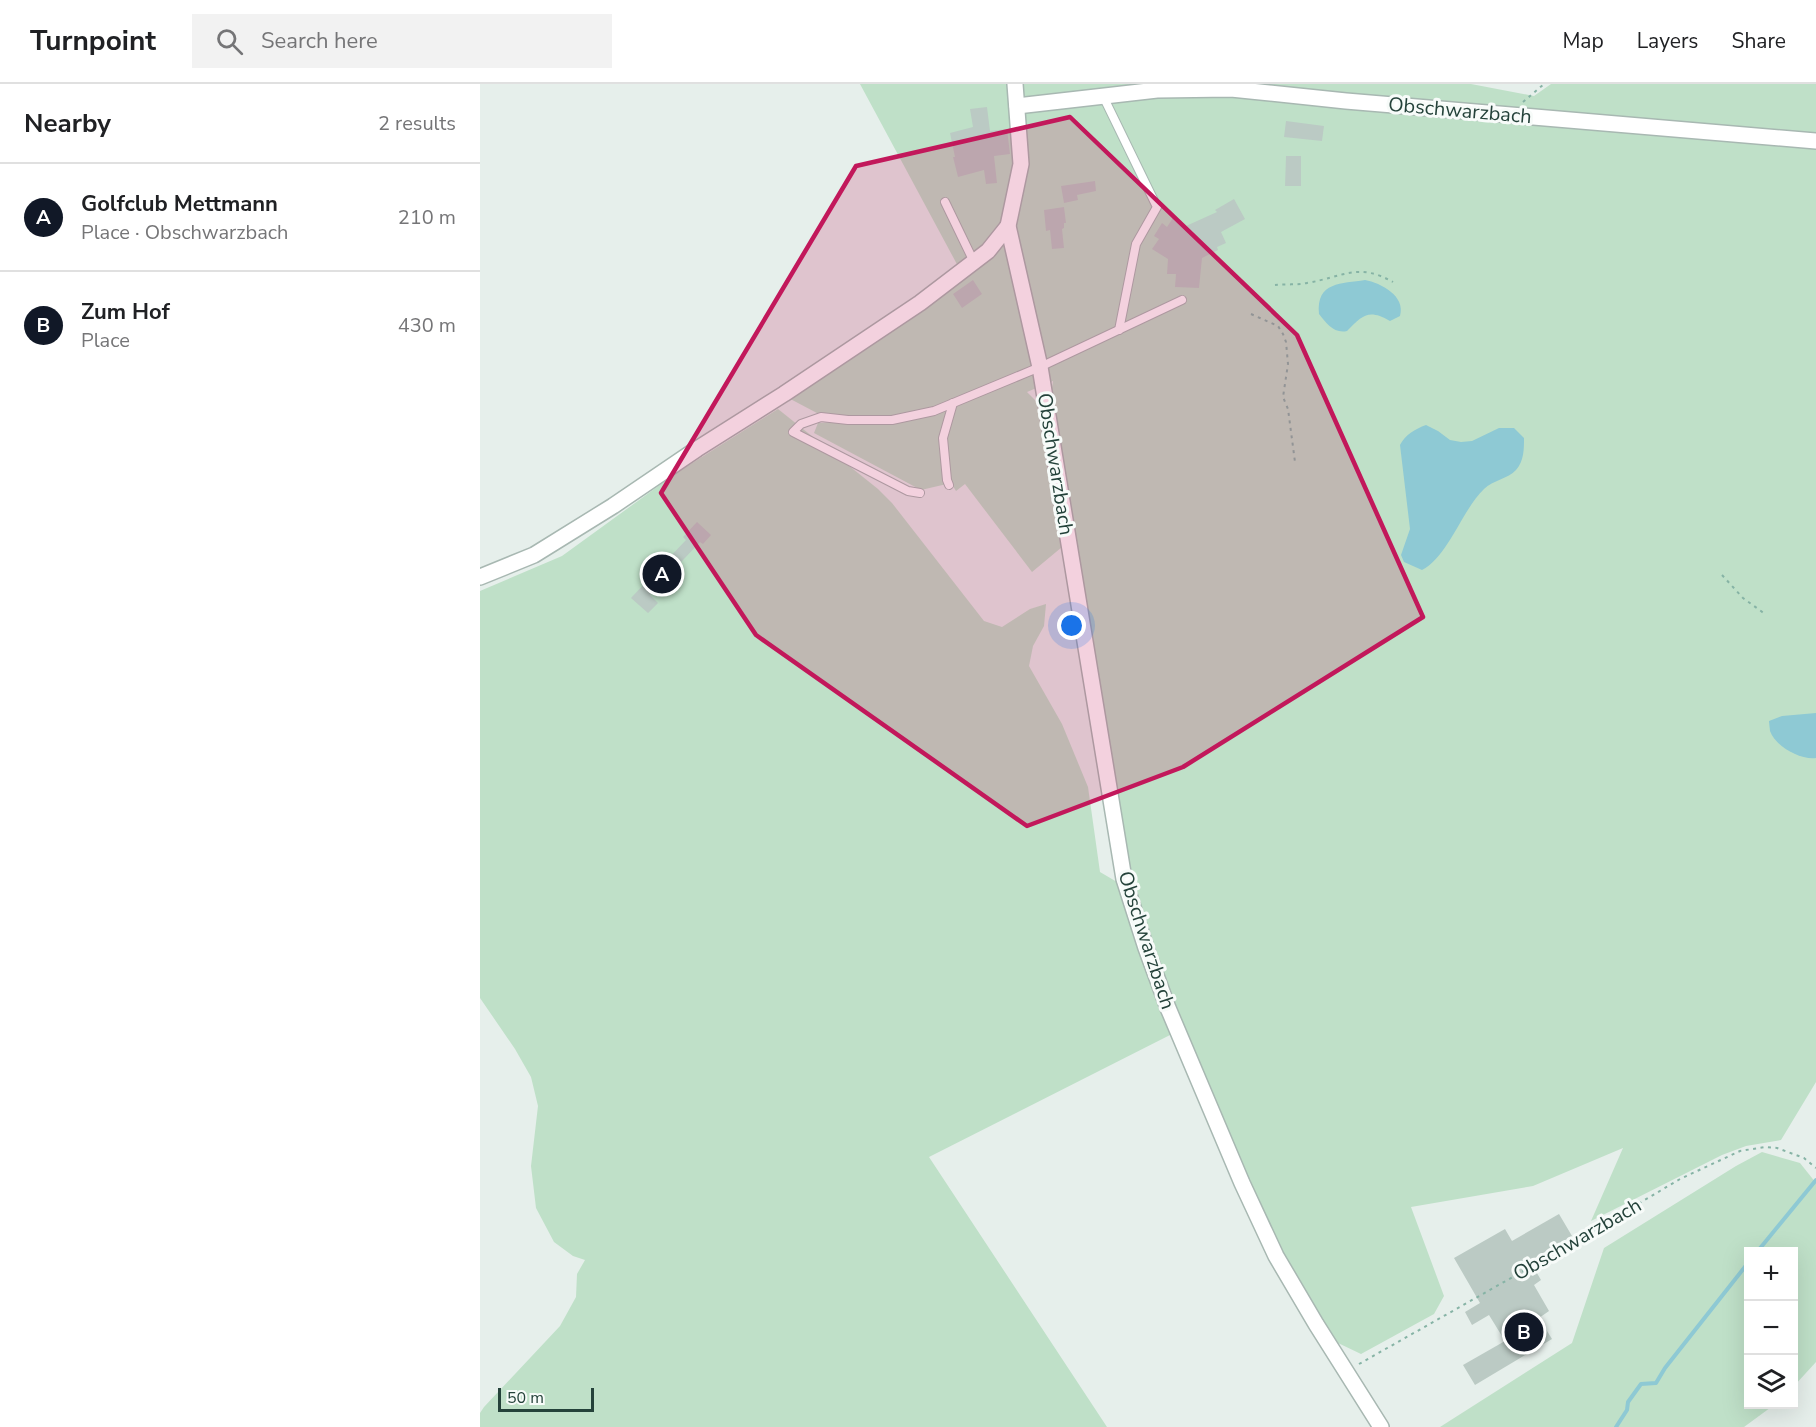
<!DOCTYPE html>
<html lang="en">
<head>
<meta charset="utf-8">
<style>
  :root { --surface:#fff; --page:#f2f2f2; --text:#202124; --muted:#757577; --line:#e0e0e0; --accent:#111827 }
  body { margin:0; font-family:"Nunito Sans",sans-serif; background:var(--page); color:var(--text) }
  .controls { position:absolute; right:18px; bottom:18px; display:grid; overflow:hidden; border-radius:0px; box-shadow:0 6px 24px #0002 }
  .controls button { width:54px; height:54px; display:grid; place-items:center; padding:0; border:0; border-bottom:2px solid var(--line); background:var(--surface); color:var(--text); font:30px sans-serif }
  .scale { position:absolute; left:18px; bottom:15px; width:96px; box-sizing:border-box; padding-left:6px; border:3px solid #24423a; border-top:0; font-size:16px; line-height:21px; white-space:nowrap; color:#24423a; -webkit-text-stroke:4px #f7fbf9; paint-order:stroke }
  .you { position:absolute; left:592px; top:542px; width:21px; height:21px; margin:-15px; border:4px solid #fff; border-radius:50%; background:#1a73e8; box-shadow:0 0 0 9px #1a73e833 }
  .badge { display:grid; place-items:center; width:39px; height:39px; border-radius:50%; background:var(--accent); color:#fff; font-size:20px; font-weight:700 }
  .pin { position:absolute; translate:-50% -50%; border:3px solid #fff; box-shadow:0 2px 6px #0006 }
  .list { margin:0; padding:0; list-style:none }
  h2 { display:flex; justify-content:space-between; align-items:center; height:78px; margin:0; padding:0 24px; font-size:26px }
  h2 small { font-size:20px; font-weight:400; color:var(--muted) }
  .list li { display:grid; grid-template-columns:39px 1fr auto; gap:18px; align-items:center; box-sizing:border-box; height:108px; padding:0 24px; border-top:2px solid var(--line) }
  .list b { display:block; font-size:22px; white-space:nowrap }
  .list p { margin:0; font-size:20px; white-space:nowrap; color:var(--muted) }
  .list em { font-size:20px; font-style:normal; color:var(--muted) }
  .icon { flex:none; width:33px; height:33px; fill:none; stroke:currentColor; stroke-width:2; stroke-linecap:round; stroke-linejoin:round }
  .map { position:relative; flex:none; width:1336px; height:1343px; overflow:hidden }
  header { display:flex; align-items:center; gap:36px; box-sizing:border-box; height:84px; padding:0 30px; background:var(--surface); border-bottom:2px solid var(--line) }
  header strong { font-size:28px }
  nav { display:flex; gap:33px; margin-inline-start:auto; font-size:21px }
  .search { width:420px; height:54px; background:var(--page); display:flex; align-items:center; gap:15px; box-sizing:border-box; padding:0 21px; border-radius:0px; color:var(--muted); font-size:22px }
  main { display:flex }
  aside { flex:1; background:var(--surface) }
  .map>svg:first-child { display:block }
</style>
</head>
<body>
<header>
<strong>Turnpoint</strong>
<div class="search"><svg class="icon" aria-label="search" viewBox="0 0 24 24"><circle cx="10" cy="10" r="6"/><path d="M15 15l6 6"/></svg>Search here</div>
<nav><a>Map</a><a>Layers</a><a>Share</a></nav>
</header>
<main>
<aside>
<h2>Nearby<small>2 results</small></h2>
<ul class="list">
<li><span class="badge">A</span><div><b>Golfclub Mettmann</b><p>Place · Obschwarzbach</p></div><em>210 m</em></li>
<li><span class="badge">B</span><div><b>Zum Hof</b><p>Place</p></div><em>430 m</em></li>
</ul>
</aside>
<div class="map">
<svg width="1336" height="1343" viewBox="0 0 1336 1343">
  <rect width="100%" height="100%" fill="#e6efeb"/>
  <g fill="#bfe0c8">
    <path d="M380,0H991L1054,12L1071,0H1336V998L1301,1056L1266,1062L1242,1071L1111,1137L1143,1064L1053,1102L931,1123L964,1212L954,1230L881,1270L858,1259L799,1167L692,924L651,794L570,318L573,297L547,308L560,321L582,463L552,488L485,400L476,407L471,399L441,406L334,349L338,339L354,338L299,309L479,184Z"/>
    <path d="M298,325L398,405L412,419L504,537L522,543L550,525L566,520L564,542L553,562L549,582L582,640L608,703L620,788L637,798L694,949L449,1073L627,1343H0V1329L4,1323L80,1242L96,1213L97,1190L105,1176L93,1172L74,1158L56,1124L51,1082L58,1022L51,993L35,965L0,914V507L82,472L195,390Z"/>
    <path d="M1282,1068L1320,1079L1336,1099V1278L1314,1302V1168H1268V1320L1294,1321L1264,1343H960L1092,1259L1124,1164L1256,1082Z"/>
  </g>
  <g fill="#8ec9d4">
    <path d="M885,196C901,199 926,212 920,232L910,237C888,224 882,232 867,247C854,250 846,239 839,230C836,197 862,200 885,196Z"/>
    <path d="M946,341L958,347L970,356L981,358L992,357L1019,344H1034L1044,354C1044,365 1044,377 1036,386C1028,395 1013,396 1004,405C982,426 968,473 942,486L924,478L921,471L930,445L920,361C925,351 935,345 946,341Z"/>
    <path d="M1336,629V674C1320,676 1296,663 1290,647C1290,647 1289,638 1289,637L1302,632Z"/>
  </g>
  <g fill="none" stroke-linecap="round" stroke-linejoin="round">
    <g stroke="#8ec9d4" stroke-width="4">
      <path d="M1277,1168L1336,1096"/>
      <path d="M1136,1343L1147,1326L1148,1318L1161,1300L1176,1299L1185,1284L1268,1179"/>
    </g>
  </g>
  <g fill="#bbcac4">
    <path d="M507,23L510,47L527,45L530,70L514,72L517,99L506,100L504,86L478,93L473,73H475L470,49L493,43L490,25Z"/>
    <path d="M806,37L844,42L842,57L804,53Z"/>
    <path d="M806,72H821V102H805Z"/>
    <path d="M615,97L616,107L597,111L598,116L584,119L581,102Z"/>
    <path d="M754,115L765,135L741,148L746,159L737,163L738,166L722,174L719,204L695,203L696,190H687L688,175L672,165L679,155L674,152L682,139L687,143L693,134L706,142L737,128L735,126Z"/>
    <path d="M584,123L586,139H584V144L582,145L584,164L572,165L570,146L566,147L564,126Z"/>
    <path d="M493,196L502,210L482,224L473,210Z"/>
    <path d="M217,438L231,451L223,460L220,458L170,511L178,519L168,529L151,514L206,456L203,453Z"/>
    <path d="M1079,1130L1092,1152L1050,1177L1061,1196L1054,1201L1069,1227L1059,1234L1072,1255L995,1301L983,1281L1025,1257L1009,1231L992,1241L985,1228L1000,1219L974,1174L1025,1145L1032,1157Z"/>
  </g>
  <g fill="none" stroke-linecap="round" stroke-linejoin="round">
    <defs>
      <g id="lane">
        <path d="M623,12L677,123L656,160L639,246"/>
        <path d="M465,118L494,178"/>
        <path d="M469,401L467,396L463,354L473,319"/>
        <path d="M440,409L428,407L313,348L321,340L341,333L368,336H412L454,327L560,283L702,216"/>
      </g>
      <g id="street">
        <path d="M535,0L541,80L528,142L560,283L644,795L666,864L688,924L762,1099L796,1172L836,1240L901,1343"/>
        <path d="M537,22L677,6L751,5L866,17L1336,57"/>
        <path d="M0,493L54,471L133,422L217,365L304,310L440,219L508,167L528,142"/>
      </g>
    </defs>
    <use href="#lane" stroke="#a8b8b2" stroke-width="10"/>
    <use href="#street" stroke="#a8b8b2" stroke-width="18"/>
    <g stroke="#86b3a5" stroke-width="2" stroke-dasharray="3 4.5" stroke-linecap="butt">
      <path d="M1043,18L1064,0"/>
      <path d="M795,201C805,200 817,201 827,199C863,193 878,178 913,198"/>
      <path d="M771,230L798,242L803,250L806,258L808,280L803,313L808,325L815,378"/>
      <path d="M1242,491L1263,514L1285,530"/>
      <path d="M879,1280L1084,1164L1200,1095L1260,1067L1285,1063L1297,1064L1324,1074L1336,1084"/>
    </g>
    <use href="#lane" stroke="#fff" stroke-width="8"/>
    <use href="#street" stroke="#fff" stroke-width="15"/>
  </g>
  <path fill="#c2185b" fill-opacity="0.2" stroke="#c2185b" stroke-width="4.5" stroke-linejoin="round" d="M590,33L817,251L943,533L703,683L547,742L276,551L181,409L376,82Z"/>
  <g text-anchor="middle" stroke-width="6" stroke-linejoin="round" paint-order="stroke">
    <g font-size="20" fill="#24423a" stroke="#f7fbf9">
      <text transform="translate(980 26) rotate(5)" y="7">Obschwarzbach</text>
      <text transform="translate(576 380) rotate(81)" y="7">Obschwarzbach</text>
      <text transform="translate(667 856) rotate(72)" y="7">Obschwarzbach</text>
      <text transform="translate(1097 1155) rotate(-30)" y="7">Obschwarzbach</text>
    </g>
  </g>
</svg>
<div class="controls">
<button>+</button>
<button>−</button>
<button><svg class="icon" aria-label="layers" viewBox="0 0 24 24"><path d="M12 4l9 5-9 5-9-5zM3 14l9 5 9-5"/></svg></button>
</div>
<div class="scale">50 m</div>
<div class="you"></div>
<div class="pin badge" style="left:182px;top:490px">A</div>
<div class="pin badge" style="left:1044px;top:1248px">B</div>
</div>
</main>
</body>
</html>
